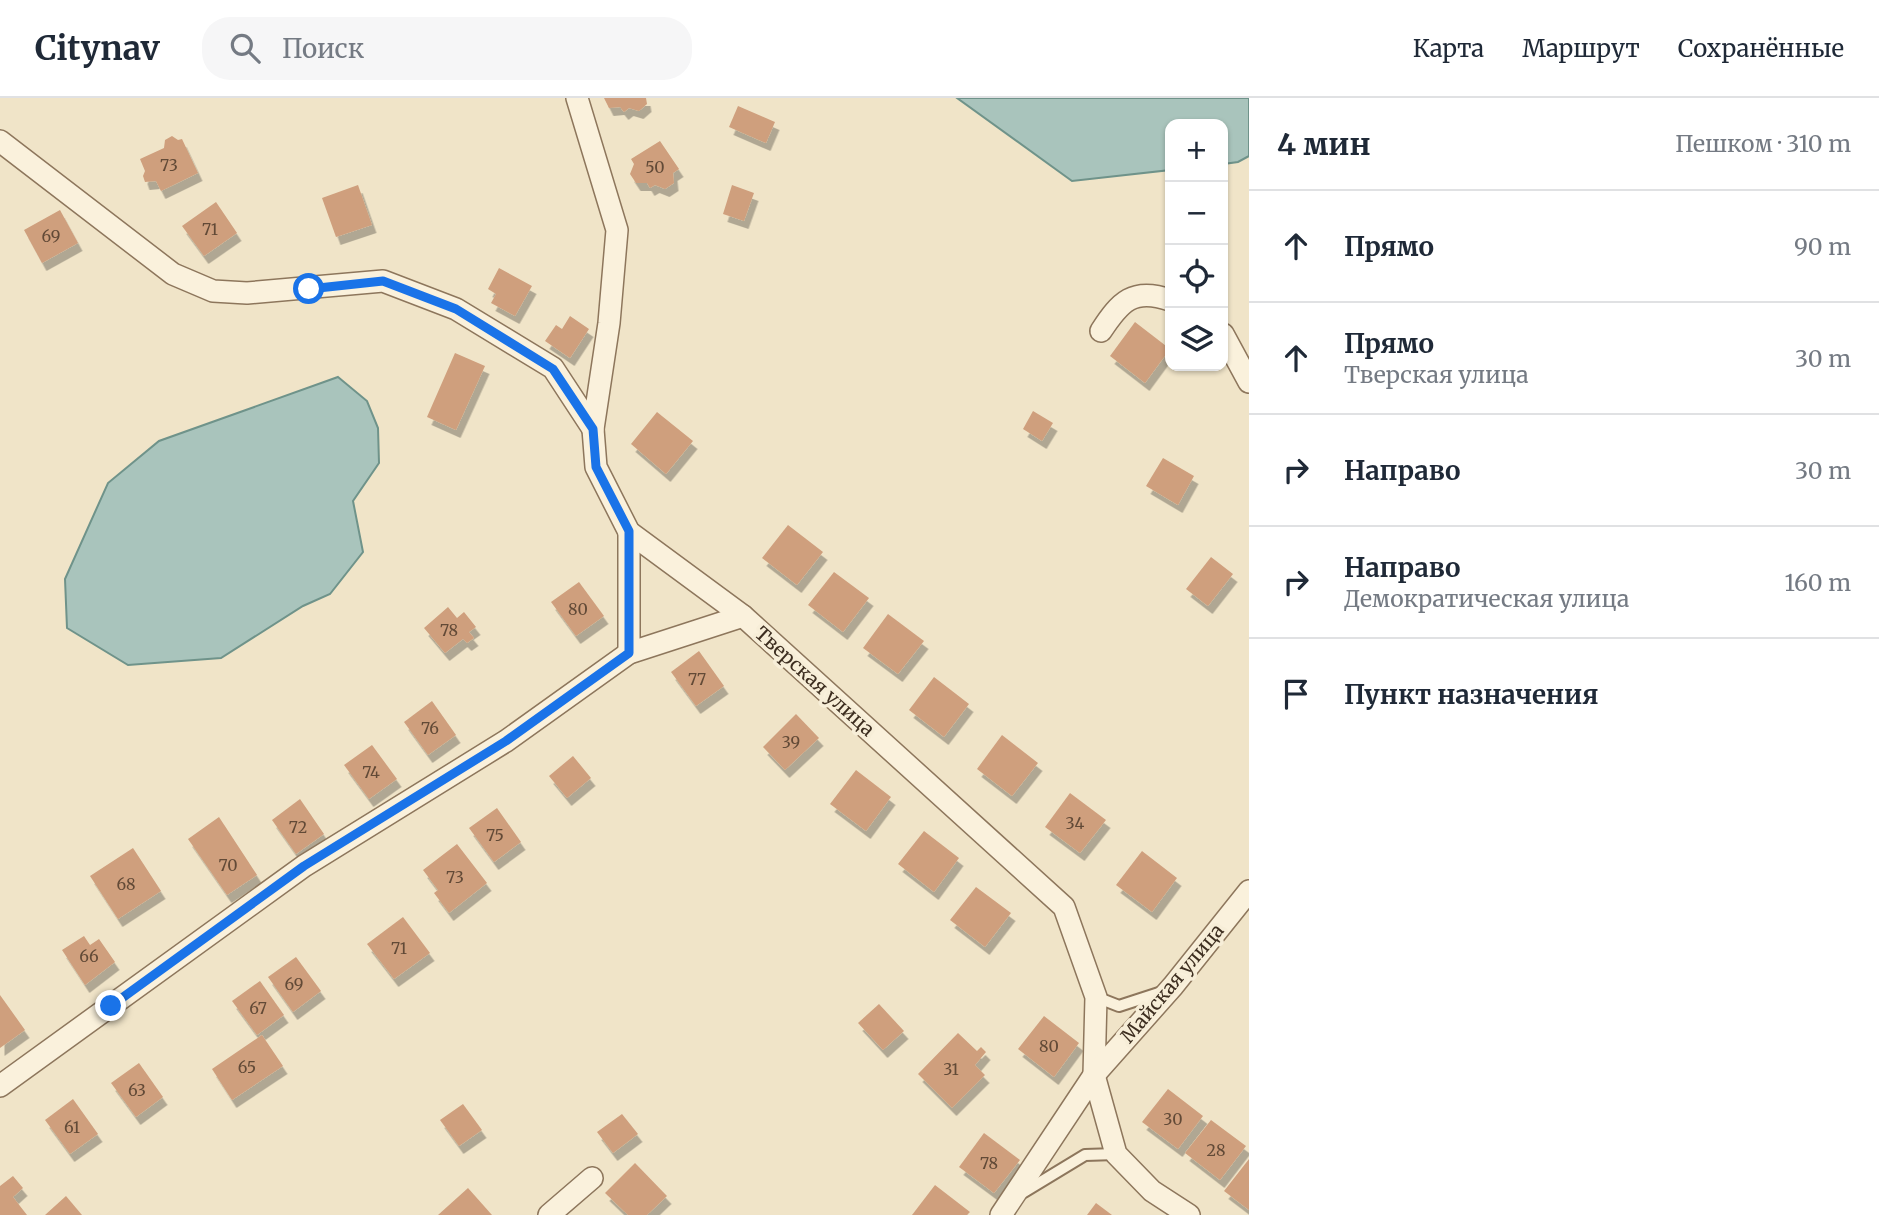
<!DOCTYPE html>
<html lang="ru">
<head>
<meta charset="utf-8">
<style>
  :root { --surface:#fff; --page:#f6f6f7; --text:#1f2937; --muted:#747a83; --line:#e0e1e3 }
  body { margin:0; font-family:Merriweather,serif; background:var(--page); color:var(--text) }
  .controls { position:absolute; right:21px; top:21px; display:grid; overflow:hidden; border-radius:14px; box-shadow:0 2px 5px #0004 }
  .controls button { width:63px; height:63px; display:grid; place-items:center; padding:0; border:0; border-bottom:2px solid var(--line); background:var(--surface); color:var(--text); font:35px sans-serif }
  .stop { position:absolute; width:21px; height:21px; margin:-16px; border:5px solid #1a73e8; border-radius:50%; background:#fff }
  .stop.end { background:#1a73e8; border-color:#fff; box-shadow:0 2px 7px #0008 }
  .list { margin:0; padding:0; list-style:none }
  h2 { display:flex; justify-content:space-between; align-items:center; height:91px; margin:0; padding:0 28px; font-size:30px }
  h2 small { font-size:23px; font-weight:400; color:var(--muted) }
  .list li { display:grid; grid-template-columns:46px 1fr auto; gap:21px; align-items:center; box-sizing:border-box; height:112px; padding:0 28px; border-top:2px solid var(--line) }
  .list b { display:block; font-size:26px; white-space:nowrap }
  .list p { margin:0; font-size:23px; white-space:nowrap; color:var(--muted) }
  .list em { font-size:23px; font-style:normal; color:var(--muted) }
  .icon { flex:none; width:38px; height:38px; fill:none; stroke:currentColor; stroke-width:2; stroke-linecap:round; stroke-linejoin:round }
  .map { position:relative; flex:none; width:1249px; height:1117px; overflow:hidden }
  header { display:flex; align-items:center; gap:42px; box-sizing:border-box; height:98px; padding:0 35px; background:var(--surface); border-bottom:2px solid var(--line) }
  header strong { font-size:33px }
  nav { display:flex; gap:38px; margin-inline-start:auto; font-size:24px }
  .search { width:490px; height:63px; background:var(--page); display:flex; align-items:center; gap:18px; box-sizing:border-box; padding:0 24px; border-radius:28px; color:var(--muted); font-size:26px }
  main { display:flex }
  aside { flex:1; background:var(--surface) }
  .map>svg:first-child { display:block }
</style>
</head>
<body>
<header>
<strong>Citynav</strong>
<div class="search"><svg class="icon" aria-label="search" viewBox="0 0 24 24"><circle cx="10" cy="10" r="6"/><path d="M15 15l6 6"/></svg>Поиск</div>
<nav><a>Карта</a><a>Маршрут</a><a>Сохранённые</a></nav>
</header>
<main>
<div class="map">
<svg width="1249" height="1117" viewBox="0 0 1249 1117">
  <defs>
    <filter id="shadow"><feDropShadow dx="4.5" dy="8" stdDeviation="0" flood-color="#0004"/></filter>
  </defs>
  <rect width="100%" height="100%" fill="#f0e4c8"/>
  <g fill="#a9c4bc" stroke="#6f938a" stroke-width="2">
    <path d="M957,0H1249V58L1238,64L1223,66V26H1170V72L1072,83Z"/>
    <path d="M338,279L367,303L378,330L379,365L353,403L363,454L330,496L303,508L221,560L128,567L67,530L65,481L108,385L159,343Z"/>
  </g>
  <g fill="#cf9f7d" filter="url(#shadow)">
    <path d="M604,0H646L647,6L639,13L629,10L624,14L620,9L609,10Z"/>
    <path d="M738,8L775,24L766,45L729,29Z"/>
    <path d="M172,38L178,42L182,41L198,75L161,93L156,83L145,84L143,78L145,73L140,61L164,50L165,42Z"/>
    <path d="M660,43L679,71L673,75L674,85L665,91L655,87L650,90L647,85H636L630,76L634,66L631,61Z"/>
    <path d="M358,87L372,127L336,139L322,100Z"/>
    <path d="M732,87L754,95L744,123L723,116Z"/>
    <path d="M216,104L237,135L204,158L182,128Z"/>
    <path d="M60,112L78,145L42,165L24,132Z"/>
    <path d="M499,170L532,188L515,218L491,205L496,196L488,191Z"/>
    <path d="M570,218L589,231L570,260L545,243L556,227L562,231Z"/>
    <path d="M1135,224L1170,251L1145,285L1110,258Z"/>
    <path d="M455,255L485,268L456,332L427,319Z"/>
    <path d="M1033,313L1053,325L1042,343L1023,331Z"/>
    <path d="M657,314L693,343L666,376L631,346Z"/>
    <path d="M1163,360L1194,378L1178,407L1146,388Z"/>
    <path d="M788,427L823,454L797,487L762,460Z"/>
    <path d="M1211,459L1233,476L1208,508L1186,491Z"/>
    <path d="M834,474L869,500L843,534L808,507Z"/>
    <path d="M579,484L604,518L576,538L551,504Z"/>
    <path d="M448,509L457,520L464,514L476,529L469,534L474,540L467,545L463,541L445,555L424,530Z"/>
    <path d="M888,516L924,543L898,576L863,550Z"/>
    <path d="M699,553L724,588L696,608L671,574Z"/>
    <path d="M934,579L969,606L944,639L909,612Z"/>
    <path d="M432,603L456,637L428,657L404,624Z"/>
    <path d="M796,616L819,640L785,672L763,649Z"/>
    <path d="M1002,637L1038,665L1012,698L977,671Z"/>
    <path d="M372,647L397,681L369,701L344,667Z"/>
    <path d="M573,658L591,680L567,700L549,678Z"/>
    <path d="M856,672L891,699L866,733L830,706Z"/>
    <path d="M1070,695L1106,722L1080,755L1045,729Z"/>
    <path d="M300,701L324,736L296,756L272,722Z"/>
    <path d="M497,710L521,744L494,764L469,730Z"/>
    <path d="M219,719L257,777L227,797L188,741Z"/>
    <path d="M924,733L959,760L934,794L898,766Z"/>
    <path d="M457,746L487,785L449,815L434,795L438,792L423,772Z"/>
    <path d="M133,750L161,793L118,821L90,778Z"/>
    <path d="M1142,753L1177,780L1152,814L1116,787Z"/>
    <path d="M976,789L1011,815L985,849L950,822Z"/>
    <path d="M403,819L430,855L394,881L367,846Z"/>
    <path d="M84,838L90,847L99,841L115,864L85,887L62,852Z"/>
    <path d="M296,859L321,893L293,914L268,879Z"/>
    <path d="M260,883L284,917L257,937L232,903Z"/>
    <path d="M0,897L25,932L0,950Z"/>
    <path d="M879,906L904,933L883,952L858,925Z"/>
    <path d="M1044,918L1079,945L1054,979L1018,951Z"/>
    <path d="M958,935L977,953L981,949L986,954L975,967L985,977L952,1010L918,976Z"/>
    <path d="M262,937L283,968L232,1002L212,971Z"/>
    <path d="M139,965L163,999L136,1019L111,985Z"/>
    <path d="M1168,991L1203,1018L1178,1051L1142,1024Z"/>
    <path d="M73,1001L98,1036L70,1056L45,1022Z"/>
    <path d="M463,1006L482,1032L459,1048L440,1022Z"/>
    <path d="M622,1016L638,1036L613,1055L597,1034Z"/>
    <path d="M1211,1022L1246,1048L1220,1082L1185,1055Z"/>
    <path d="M984,1035L1020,1062L994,1095L959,1069Z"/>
    <path d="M1249,1061V1112L1224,1093Z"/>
    <path d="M635,1065L667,1098L647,1117H628L605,1095Z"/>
    <path d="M13,1078L23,1090L13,1099L27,1117H0V1088Z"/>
    <path d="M935,1087L970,1114L967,1117H912Z"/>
    <path d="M468,1090L492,1117H438Z"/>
    <path d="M66,1098L82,1117H45Z"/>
    <path d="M1096,1105L1112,1117H1087Z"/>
  </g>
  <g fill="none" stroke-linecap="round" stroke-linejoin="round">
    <defs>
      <g id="service">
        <path d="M1096,899L1119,908L1162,894"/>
        <path d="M1024,1094L1085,1057L1116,1056"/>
      </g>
      <g id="minor">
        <path d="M577,0L617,132L609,225L593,331L596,369L629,434L743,518L1064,809L1096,899L1094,977L1116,1056L1152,1093L1189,1117"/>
        <path d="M0,43L173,176L213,193L247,195L383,183L456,211L553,270L593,331"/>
        <path d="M1101,233C1120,204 1133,189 1170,202"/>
        <path d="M1223,236L1249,284"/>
        <path d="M629,555V434"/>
        <path d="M0,988L304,768L506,643L629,555L743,518"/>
        <path d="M549,1117L592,1080"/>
        <path d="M1001,1117L1094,977L1173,888L1249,793"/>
      </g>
    </defs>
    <use href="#service" stroke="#8d765c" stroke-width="14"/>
    <use href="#minor" stroke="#8d765c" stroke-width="24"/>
    <use href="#service" stroke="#faf1dc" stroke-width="10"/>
    <use href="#minor" stroke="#faf1dc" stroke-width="21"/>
  </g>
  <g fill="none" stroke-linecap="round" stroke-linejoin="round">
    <path stroke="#1a73e8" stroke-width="9" d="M111,908L304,768L506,643L629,555V433L596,369L593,331L553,271L456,211L383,183L309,191"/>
  </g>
  <g text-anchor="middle" stroke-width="7" stroke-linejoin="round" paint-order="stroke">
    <g font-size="16" fill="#624a37">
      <text x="169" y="73">73</text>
      <text x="655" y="75">50</text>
      <text x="210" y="137">71</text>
      <text x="51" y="144">69</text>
      <text x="578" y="517">80</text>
      <text x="449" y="538">78</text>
      <text x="697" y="587">77</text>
      <text x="430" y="636">76</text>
      <text x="791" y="650">39</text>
      <text x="371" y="680">74</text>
      <text x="1075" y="731">34</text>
      <text x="298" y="735">72</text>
      <text x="495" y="743">75</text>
      <text x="228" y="773">70</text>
      <text x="455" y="785">73</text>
      <text x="126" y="792">68</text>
      <text x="399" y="856">71</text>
      <text x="89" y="864">66</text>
      <text x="294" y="892">69</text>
      <text x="258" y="916">67</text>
      <text x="1049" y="954">80</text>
      <text x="247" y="975">65</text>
      <text x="951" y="977">31</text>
      <text x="137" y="998">63</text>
      <text x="1173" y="1027">30</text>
      <text x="72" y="1035">61</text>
      <text x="1216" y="1058">28</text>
      <text x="989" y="1071">78</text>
    </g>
    <g font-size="19" fill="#3d2e20" stroke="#f7eed8">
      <text transform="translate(815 583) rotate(42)" y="7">Тверская улица</text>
      <text transform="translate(1172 885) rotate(-50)" y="7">Майская улица</text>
    </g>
  </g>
</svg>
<div class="controls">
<button>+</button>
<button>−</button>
<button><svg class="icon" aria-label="locate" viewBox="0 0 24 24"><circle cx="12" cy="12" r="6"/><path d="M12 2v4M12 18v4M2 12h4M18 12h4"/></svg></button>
<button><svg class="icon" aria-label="layers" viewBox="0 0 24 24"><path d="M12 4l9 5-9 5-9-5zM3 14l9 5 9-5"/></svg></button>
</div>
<div class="stop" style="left:309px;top:191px"></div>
<div class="stop end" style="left:111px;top:908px"></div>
</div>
<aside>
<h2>4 мин<small>Пешком · 310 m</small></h2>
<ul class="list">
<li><svg class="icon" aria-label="ahead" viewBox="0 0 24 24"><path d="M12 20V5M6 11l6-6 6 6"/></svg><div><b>Прямо</b></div><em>90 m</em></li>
<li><svg class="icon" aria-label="ahead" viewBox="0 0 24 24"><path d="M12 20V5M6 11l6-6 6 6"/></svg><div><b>Прямо</b><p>Тверская улица</p></div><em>30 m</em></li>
<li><svg class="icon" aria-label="right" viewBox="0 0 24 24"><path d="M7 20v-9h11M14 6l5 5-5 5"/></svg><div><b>Направо</b></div><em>30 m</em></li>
<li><svg class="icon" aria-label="right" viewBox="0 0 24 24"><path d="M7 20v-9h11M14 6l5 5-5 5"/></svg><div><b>Направо</b><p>Демократическая улица</p></div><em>160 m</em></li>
<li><svg class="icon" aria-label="arrive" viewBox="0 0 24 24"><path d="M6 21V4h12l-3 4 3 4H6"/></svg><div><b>Пункт назначения</b></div></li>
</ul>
</aside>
</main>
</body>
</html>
